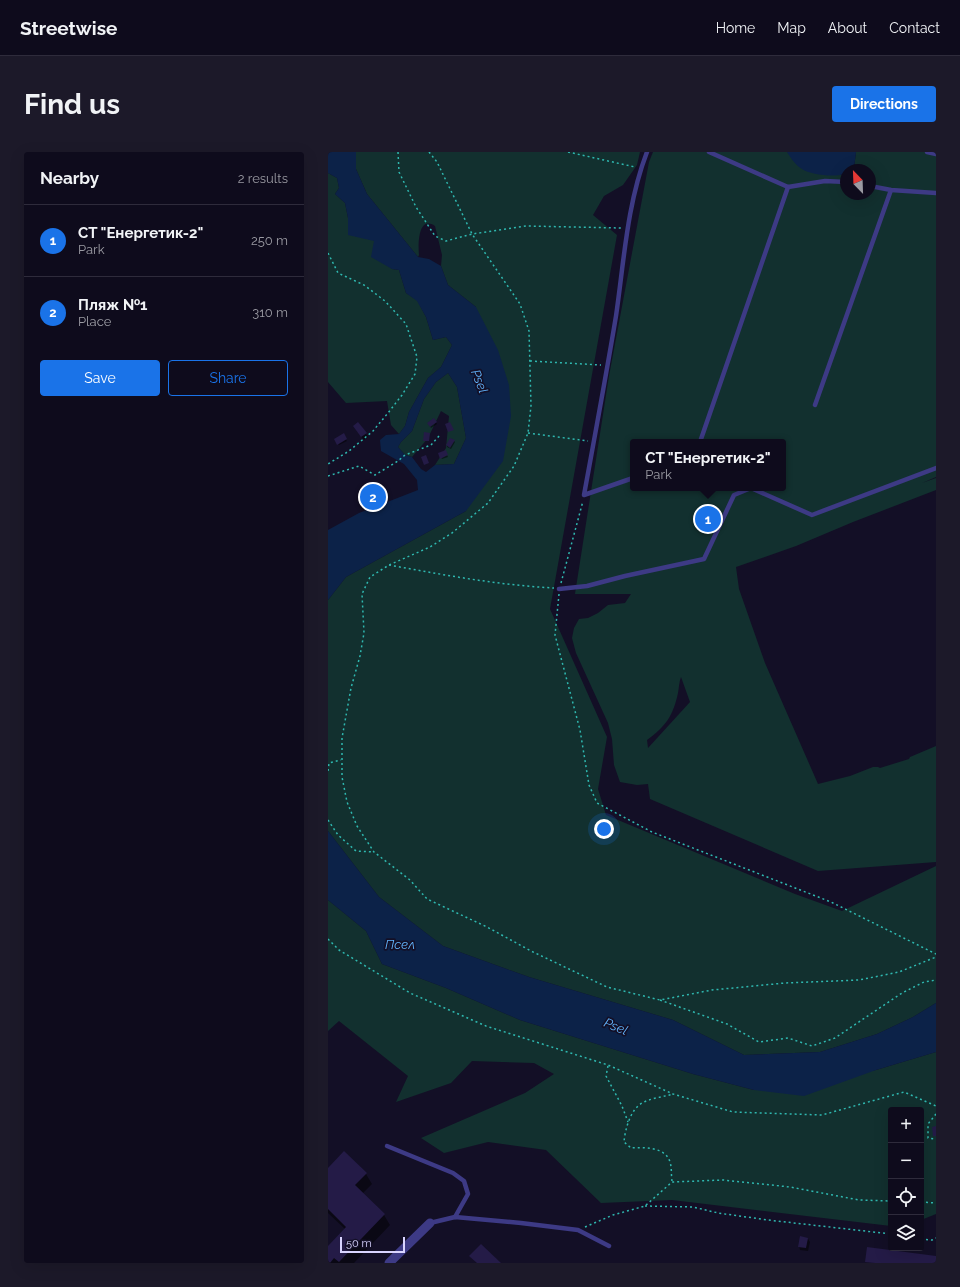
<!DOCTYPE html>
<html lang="en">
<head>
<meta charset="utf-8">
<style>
  :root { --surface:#0e0b1c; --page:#1c1929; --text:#f1f3f6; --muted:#9b9ba3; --line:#2e2b3b; --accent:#1a73e8 }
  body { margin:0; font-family:Raleway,sans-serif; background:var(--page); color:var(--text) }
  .controls { position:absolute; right:12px; bottom:12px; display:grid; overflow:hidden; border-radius:4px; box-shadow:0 4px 16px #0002 }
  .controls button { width:36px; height:36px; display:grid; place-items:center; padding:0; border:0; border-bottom:1px solid var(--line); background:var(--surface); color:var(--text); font:20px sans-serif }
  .compass { position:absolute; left:512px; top:12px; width:36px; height:36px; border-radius:50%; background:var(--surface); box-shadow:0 4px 16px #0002; rotate:337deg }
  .scale { position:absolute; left:12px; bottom:10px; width:65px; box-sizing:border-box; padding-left:4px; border:2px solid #d9d4ff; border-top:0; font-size:11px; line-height:14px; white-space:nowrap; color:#d9d4ff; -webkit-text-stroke:3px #130f26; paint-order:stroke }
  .you { position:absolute; left:276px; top:677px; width:14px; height:14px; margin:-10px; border:3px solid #fff; border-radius:50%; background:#1a73e8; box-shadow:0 0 0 6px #1a73e833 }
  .badge { display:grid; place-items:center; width:26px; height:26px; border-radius:50%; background:var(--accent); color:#fff; font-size:13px; font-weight:700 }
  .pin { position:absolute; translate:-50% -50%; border:2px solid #fff; box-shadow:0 1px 4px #0006 }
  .popup { position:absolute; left:302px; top:287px; width:156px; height:52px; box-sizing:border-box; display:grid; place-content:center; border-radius:4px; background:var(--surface); filter:drop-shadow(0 1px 3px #0005); font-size:13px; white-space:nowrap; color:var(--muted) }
  .popup b { font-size:15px; color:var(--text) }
  .popup::after { content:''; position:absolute; left:50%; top:100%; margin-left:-8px; border:8px solid transparent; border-top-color:var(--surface) }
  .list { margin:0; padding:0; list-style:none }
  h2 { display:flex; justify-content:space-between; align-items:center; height:52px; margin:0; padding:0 16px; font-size:17px }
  h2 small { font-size:13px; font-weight:400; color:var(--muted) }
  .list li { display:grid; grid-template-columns:26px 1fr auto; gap:12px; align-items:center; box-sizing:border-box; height:72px; padding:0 16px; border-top:1px solid var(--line) }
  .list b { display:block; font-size:15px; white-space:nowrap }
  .list p { margin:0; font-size:13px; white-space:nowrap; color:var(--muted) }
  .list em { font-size:13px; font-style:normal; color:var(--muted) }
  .actions { display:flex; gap:8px; padding:12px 16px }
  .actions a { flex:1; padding:9px 0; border:1px solid var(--accent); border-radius:4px; text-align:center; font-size:14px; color:var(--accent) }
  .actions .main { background:var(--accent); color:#fff }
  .icon { flex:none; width:22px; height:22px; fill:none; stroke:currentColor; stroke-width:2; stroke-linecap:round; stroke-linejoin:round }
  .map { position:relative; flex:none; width:608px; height:1111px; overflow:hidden; border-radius:4px }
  header { display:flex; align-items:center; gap:24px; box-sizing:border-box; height:56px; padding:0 20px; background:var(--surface); border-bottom:1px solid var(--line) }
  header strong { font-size:19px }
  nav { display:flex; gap:22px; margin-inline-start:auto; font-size:14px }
  .intro { display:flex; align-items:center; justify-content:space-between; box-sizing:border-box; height:96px; padding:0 24px }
  h1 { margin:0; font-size:28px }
  .button { padding:10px 18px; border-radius:4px; background:var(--accent); color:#fff; font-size:14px; font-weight:700 }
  main { display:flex; gap:24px; padding:0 24px }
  aside { flex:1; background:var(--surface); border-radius:4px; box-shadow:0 4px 16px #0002 }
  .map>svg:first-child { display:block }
</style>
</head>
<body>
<header>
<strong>Streetwise</strong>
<nav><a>Home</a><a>Map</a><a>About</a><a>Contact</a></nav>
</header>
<div class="intro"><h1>Find us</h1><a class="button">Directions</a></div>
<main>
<aside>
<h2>Nearby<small>2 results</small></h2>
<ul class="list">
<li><span class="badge">1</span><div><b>СТ &quot;Енергетик-2&quot;</b><p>Park</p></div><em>250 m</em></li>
<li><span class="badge">2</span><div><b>Пляж №1</b><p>Place</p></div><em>310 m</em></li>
</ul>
<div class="actions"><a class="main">Save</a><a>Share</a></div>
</aside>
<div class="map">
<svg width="608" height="1111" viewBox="0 0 608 1111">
  <rect width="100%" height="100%" fill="#130f26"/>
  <g fill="#12302f" fill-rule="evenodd">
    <path d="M28,0H312L309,13L295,33L276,44L265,63L289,83L222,457L279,585L270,637L278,663L467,742L514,759L608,714V851L585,865L549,882L492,900L416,903L345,868L201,825L115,794L51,745L0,679V448L18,425L138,359L148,155L120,133L113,114L114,103L107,74C90,63 90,93 91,103L90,105L39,42L28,17Z"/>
    <path d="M325,0H459L514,23L518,21V42H542V18H522L526,16L528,0H608V325L594,331L608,326V338L525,370L468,394L408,415L411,437L437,511L490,632L522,624L545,615H550L552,616L581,607L582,605L608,594V710L490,719L322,647L320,632L309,633L292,630L286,613L284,587L280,571L248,501L244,486L246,476L251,467L260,466L270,461L280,453L297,451L303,442H247L281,224L321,10ZM305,290H455V336H305ZM353,525L362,550L320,596L319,588C338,574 345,564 350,541C351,536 351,530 353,525Z"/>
    <path d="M0,21L9,26L11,36L7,42L17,51L20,66L46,89L64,117L71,118L78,141L89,148L98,165L105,188L118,185L124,193L113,215L100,226L81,260L77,274L71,282L63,273L59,249L18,251L0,230Z"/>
    <path d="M120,221L129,235L138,286L126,312L107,313L118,296L121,264L113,259L100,286L84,305L77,303L70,295L73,290L84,279L96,247L108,230Z"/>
    <path d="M0,748L38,779L54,812L118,836L192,868L365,922L426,938L548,918L608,900V1062L593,1068V958H563V1074L344,1048L273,1051L218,998L160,990L116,1001L93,986L197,941L226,922L206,911L144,909L123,931L68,950L80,924L11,869L0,879Z"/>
  </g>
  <g fill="#0c2248" fill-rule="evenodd">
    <path d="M0,0H28V17L39,42L90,105L101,107L113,114L120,133L148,155L170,198L181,233L183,264L175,309L138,359L18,425L0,448V378L31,361L90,338L89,328L76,312L53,299L52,288L58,283L71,282L77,274L81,260L100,226L113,215L124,193L118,185L105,188L98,165L89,149L78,141L71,118L64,117L43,105L46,89L20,83V66L17,51L7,42L11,36L9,26L0,21ZM120,221L129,235L138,286L126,312L107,313L98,320L93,317L84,305L77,303L70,295L73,290L84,279L96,247L108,230Z"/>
    <path d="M459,0H528L526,16L522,18H518V21C509,26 483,23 474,17C468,14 462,5 459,0Z"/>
    <path d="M0,679L51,745L115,794L201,825L345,868L416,903L492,900L549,882L585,865L608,851V900L548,918L476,944L426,938L365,922L192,868L118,836L54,812L38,779L0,748Z"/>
  </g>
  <g fill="#0007">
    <path d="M106,267L109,272L103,276L100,271Z"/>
    <path d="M28,278L38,282L40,285L36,288Z"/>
    <path d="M15,283L19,289L11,293L7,287Z"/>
    <path d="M126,289L127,290L123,297L119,295V293Z"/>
    <path d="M117,299L120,305L114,307L111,302Z"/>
    <path d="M0,1017L38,1022L44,1032L34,1042L56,1063L62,1073L26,1111H0V1095L17,1077L0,1061Z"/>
    <path d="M480,1087L482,1090L480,1099L472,1098L471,1094Z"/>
  </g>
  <g fill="#241b47">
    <path d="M106,266L109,270L102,275L99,271Z"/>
    <path d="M30,270L39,281L33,285L25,274Z"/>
    <path d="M122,270L126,278L120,280L117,272Z"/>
    <path d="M96,280L102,281L101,289H95Z"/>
    <path d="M16,281L19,287L9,293L6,287Z"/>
    <path d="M122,286L127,288L122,296L118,293Z"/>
    <path d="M118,298L120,303L112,307L110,301Z"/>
    <path d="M98,303L101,311L96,313L93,305Z"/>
    <path d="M608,974V984H605L604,975Z"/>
    <path d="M16,999L39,1021L27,1033L57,1062L11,1110L6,1106L2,1111H0V1094L18,1075L0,1057V1016Z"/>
    <path d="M472,1084L480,1086L478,1096L470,1095Z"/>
    <path d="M153,1092L173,1111H149L141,1104Z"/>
    <path d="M539,1095L608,1104V1111H547L537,1110Z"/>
  </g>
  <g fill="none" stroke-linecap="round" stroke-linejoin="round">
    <g stroke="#2fb8b0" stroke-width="1.5" stroke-dasharray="2 3" stroke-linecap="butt">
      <path d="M70,0L71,20L88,55L107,84L118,89L144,82L198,74L293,76"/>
      <path d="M101,0L109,10L144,82L192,152L201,179L203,254L200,281L186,314L160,351L124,381L102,395L61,413L42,425L34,442L36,481L32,504L23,536L14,586V625L19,650L29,674L46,700L82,728L99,747L159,775L203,799L279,835L332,848L384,838L457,831L531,828L571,820L608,805"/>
      <path d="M240,0L307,15"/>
      <path d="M0,101L10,121L36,133L57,149L78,172L89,205L87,222L74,243L60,261L45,279L21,299L0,312"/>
      <path d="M202,209L273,213"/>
      <path d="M200,281L260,289"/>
      <path d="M0,324L31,314L47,323L70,309L77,303L103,293L111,284"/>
      <path d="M61,413C116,423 170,433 226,436"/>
      <path d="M233,431L255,349"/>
      <path d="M231,442L227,483L252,578L261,633L269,651L324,680L503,750L608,802"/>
      <path d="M0,619L1,611L13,608"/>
      <path d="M0,668L10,683L28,699L46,700"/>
      <path d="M0,787L11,798L82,841L158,874L280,913L345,942L405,960L494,963L576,940L608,954"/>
      <path d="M332,848L399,872L431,890L460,886L484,894L507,886L574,841L596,830L608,828"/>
      <path d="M280,914L278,924L294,954L300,970"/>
      <path d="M608,962L600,972V986L608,987"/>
      <path d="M344,1029C343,1023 344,1016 342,1010C338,995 315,995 303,996L296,990C297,978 302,958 314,951C323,946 335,945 345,942"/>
      <path d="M593,1050L608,1051"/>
      <path d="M317,1054L365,1055L390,1061L440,1068L563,1082"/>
      <path d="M257,1075L285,1063L317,1054L344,1030L395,1028L462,1035L531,1048L563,1049"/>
      <path d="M593,1087L604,1088L608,1086"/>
    </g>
    <g stroke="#3d3a85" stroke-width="4.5">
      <path d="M381,0L460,35L497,29L518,30"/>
      <path d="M599,0L608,2"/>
      <path d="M542,34L563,38L608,41"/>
      <path d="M487,253L563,38"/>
      <path d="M372,290L460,35"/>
      <path d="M305,326L256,343C267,283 278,224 288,164C296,109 299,52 319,0"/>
      <path d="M231,437L259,434L297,424L376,407L406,343L423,336L484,363L608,316"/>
      <path d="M59,994L125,1021L136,1029L140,1042L127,1065"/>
      <path d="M102,1071L127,1065L193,1071L250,1078L281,1094"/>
    </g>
    <path stroke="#3d3a85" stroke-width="9" d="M61,1111L102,1071"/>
  </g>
  <g text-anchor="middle" stroke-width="3.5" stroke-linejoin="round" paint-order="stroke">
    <g font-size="13" font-style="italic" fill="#62b6ff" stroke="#130f26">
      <text transform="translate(152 229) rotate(68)" y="5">Psel</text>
      <text x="72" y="797">Псел</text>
      <text transform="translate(288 874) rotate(22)" y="5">Psel</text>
    </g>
  </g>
</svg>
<div class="controls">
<button>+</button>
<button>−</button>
<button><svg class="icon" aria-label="locate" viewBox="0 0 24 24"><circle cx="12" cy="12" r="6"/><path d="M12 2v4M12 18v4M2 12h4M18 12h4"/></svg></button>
<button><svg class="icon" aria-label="layers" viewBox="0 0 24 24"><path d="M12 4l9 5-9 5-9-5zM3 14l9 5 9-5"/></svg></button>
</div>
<svg class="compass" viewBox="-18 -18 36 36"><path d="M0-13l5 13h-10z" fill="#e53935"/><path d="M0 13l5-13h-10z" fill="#9b9ba3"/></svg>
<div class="scale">50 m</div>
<div class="you"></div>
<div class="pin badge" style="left:380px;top:367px">1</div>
<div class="popup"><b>СТ &quot;Енергетик-2&quot;</b>Park</div>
<div class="pin badge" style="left:45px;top:345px">2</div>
</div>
</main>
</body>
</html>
